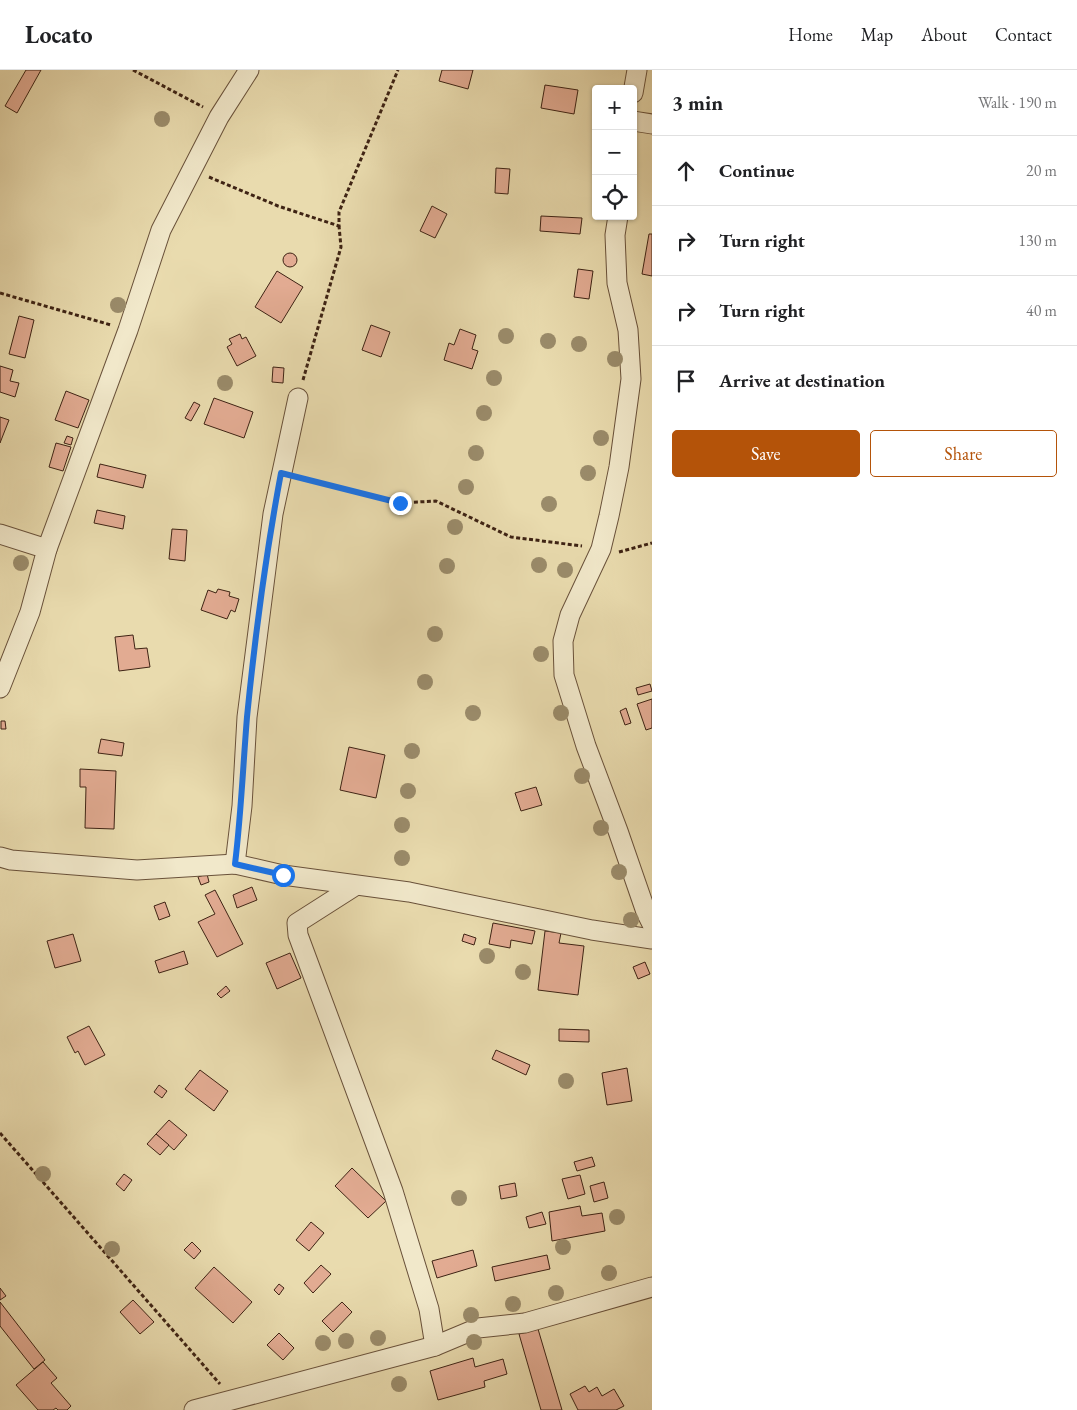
<!DOCTYPE html>
<html lang="en">
<head>
<meta charset="utf-8">
<style>
  :root { --surface:#fff; --page:#f2f2f2; --text:#202124; --muted:#757577; --line:#e0e0e0; --accent:#b45309 }
  body { margin:0; font-family:"EB Garamond",serif; background:var(--page); color:var(--text) }
  .controls { position:absolute; right:15px; top:15px; display:grid; overflow:hidden; border-radius:5px; box-shadow:0 1px 4px #0004 }
  .controls button { width:45px; height:45px; display:grid; place-items:center; padding:0; border:0; border-bottom:1px solid var(--line); background:var(--surface); color:var(--text); font:25px sans-serif }
  .stop { position:absolute; width:15px; height:15px; margin:-11px; border:4px solid #1a73e8; border-radius:50%; background:#fff }
  .stop.end { background:#1a73e8; border-color:#fff; box-shadow:0 1px 5px #0008 }
  .list { margin:0; padding:0; list-style:none }
  h2 { display:flex; justify-content:space-between; align-items:center; height:65px; margin:0; padding:0 20px; font-size:21px }
  h2 small { font-size:16px; font-weight:400; color:var(--muted) }
  .list li { display:grid; grid-template-columns:32px 1fr auto; gap:15px; align-items:center; box-sizing:border-box; height:70px; padding:0 20px; border-top:1px solid var(--line) }
  .list b { display:block; font-size:19px; white-space:nowrap }
  .list em { font-size:16px; font-style:normal; color:var(--muted) }
  .actions { display:flex; gap:10px; padding:15px 20px }
  .actions a { flex:1; padding:11px 0; border:1px solid var(--accent); border-radius:5px; text-align:center; font-size:18px; color:var(--accent) }
  .actions .main { background:var(--accent); color:#fff }
  .icon { flex:none; width:28px; height:28px; fill:none; stroke:currentColor; stroke-width:2; stroke-linecap:round; stroke-linejoin:round }
  .map { position:relative; flex:none; width:652px; height:1340px; overflow:hidden }
  header { display:flex; align-items:center; gap:30px; box-sizing:border-box; height:70px; padding:0 25px; background:var(--surface); border-bottom:1px solid var(--line) }
  header strong { font-size:24px }
  nav { display:flex; gap:28px; margin-inline-start:auto; font-size:18px }
  main { display:flex }
  aside { flex:1; background:var(--surface) }
  .map>svg:first-child { display:block }
</style>
</head>
<body>
<header>
<strong>Locato</strong>
<nav><a>Home</a><a>Map</a><a>About</a><a>Contact</a></nav>
</header>
<main>
<div class="map">
<svg width="652" height="1340" viewBox="0 0 652 1340">
  <rect width="100%" height="100%" fill="#e9dbae"/>
  <filter id="stains"><feTurbulence type="fractalNoise" baseFrequency=".004" numOctaves="4"/><feColorMatrix values="0 0 0 0 .2 0 0 0 0 .09 0 0 0 0 .02 0 0 0 .5 -.17"/></filter>
  <radialGradient id="worn" r=".72"><stop offset=".6" stop-color="#630" stop-opacity="0"/><stop offset="1" stop-color="#630" stop-opacity=".3"/></radialGradient>
  <g fill="#e2ab92" stroke="#3e2314">
    <path d="M26,0H41L17,43L5,36Z"/>
    <path d="M442,0H473L468,19L439,11Z"/>
    <path d="M545,15L578,20L574,44L541,38Z"/>
    <path d="M496,98L510,99L508,124L495,123Z"/>
    <path d="M432,136L447,144L435,168L420,161Z"/>
    <path d="M541,146L582,148L580,164L540,161Z"/>
    <path d="M649,164H652V206L642,204Z"/>
    <circle cx="290" cy="190" r="7"/>
    <path d="M578,199L593,201L589,229L574,227Z"/>
    <path d="M277,201L303,217L281,253L255,237Z"/>
    <path d="M19,246L34,250L25,288L9,284Z"/>
    <path d="M371,255L390,262L381,287L362,280Z"/>
    <path d="M460,259L476,265L472,279L478,281L472,299L444,290L449,273L454,275Z"/>
    <path d="M240,264L242,269L246,267L256,286L237,296L227,277L232,274L229,269Z"/>
    <path d="M0,296L13,300L10,311L19,313L15,327L0,322Z"/>
    <path d="M273,297L284,298L283,313L272,312Z"/>
    <path d="M66,321L89,330L78,358L55,350Z"/>
    <path d="M214,328L253,342L244,368L204,354Z"/>
    <path d="M194,332L200,335L191,351L185,348Z"/>
    <path d="M0,347L9,350L0,373Z"/>
    <path d="M67,366L73,368L71,375L64,373Z"/>
    <path d="M56,373L71,377L63,401L49,397Z"/>
    <path d="M100,394L146,405L143,418L97,407Z"/>
    <path d="M97,440L125,446L123,459L94,453Z"/>
    <path d="M172,459L187,460L185,491L169,489Z"/>
    <path d="M218,519L230,522L229,526L239,529L235,542L231,540L227,549L201,540L208,520L216,523Z"/>
    <path d="M133,565L135,579L147,578L150,597L119,601L115,567Z"/>
    <path d="M650,614L652,621L638,625L636,618Z"/>
    <path d="M652,629V658L646,660L637,634Z"/>
    <path d="M626,638L631,653L625,655L620,641Z"/>
    <path d="M1,651H5L6,659H1Z"/>
    <path d="M101,669L124,673L122,686L98,683Z"/>
    <path d="M349,677L385,685L376,728L340,720Z"/>
    <path d="M80,699L116,701L114,759L85,758L86,717H80Z"/>
    <path d="M536,717L542,735L521,741L515,723Z"/>
    <path d="M207,804L209,812L201,815L198,807Z"/>
    <path d="M252,817L257,830L237,838L233,825Z"/>
    <path d="M215,820L243,874L217,887L198,852L215,844L205,825Z"/>
    <path d="M165,832L170,846L159,850L154,836Z"/>
    <path d="M493,853L535,861L532,874L511,870L510,878L489,874Z"/>
    <path d="M545,861L561,863L559,873L584,876L578,925L538,920Z"/>
    <path d="M73,864L81,891L55,898L47,871Z"/>
    <path d="M464,864L476,868L474,875L462,871Z"/>
    <path d="M184,881L188,894L159,903L155,891Z"/>
    <path d="M290,883L301,908L277,919L266,893Z"/>
    <path d="M645,892L650,904L638,909L633,897Z"/>
    <path d="M226,916L230,921L221,928L217,924Z"/>
    <path d="M89,956L105,985L85,995L78,981L75,983L67,967Z"/>
    <path d="M559,959L589,960V972L559,971Z"/>
    <path d="M496,980L530,995L526,1005L492,989Z"/>
    <path d="M627,998L632,1031L607,1035L602,1003Z"/>
    <path d="M200,1000L228,1021L214,1041L185,1019Z"/>
    <path d="M159,1015L167,1021L162,1028L154,1022Z"/>
    <path d="M169,1050L187,1065L174,1080L156,1064Z"/>
    <path d="M156,1064L169,1075L160,1085L147,1074Z"/>
    <path d="M592,1087L595,1096L577,1101L574,1092Z"/>
    <path d="M352,1098L386,1131L368,1148L335,1116Z"/>
    <path d="M124,1104L132,1110L124,1121L116,1114Z"/>
    <path d="M580,1105L585,1124L568,1129L562,1109Z"/>
    <path d="M604,1112L608,1128L594,1132L590,1116Z"/>
    <path d="M515,1113L517,1126L501,1129L499,1116Z"/>
    <path d="M580,1136L582,1146L602,1143L605,1161L552,1171L549,1142Z"/>
    <path d="M542,1142L546,1154L529,1158L526,1147Z"/>
    <path d="M311,1152L324,1163L309,1181L296,1170Z"/>
    <path d="M192,1172L201,1181L194,1189L184,1180Z"/>
    <path d="M473,1180L477,1196L437,1208L432,1191Z"/>
    <path d="M547,1185L550,1199L495,1211L492,1197Z"/>
    <path d="M321,1195L331,1204L313,1223L304,1213Z"/>
    <path d="M214,1197L252,1232L233,1253L195,1218Z"/>
    <path d="M279,1214L284,1218L279,1225L274,1220Z"/>
    <path d="M0,1218L6,1226L0,1230Z"/>
    <path d="M133,1230L154,1252L140,1264L120,1242Z"/>
    <path d="M0,1232L45,1290L34,1299L0,1256Z"/>
    <path d="M342,1232L352,1242L333,1262L322,1251Z"/>
    <path d="M538,1259L562,1340H541L519,1264Z"/>
    <path d="M279,1263L294,1278L283,1290L267,1275Z"/>
    <path d="M473,1288L475,1297L503,1289L507,1304L484,1311L485,1317L438,1330L430,1301Z"/>
    <path d="M43,1292L57,1308L51,1313L71,1336L67,1340H58L56,1338L53,1340H38L16,1315Z"/>
    <path d="M585,1316L589,1322L597,1317L602,1326L614,1319L624,1336L616,1340H578L570,1324Z"/>
  </g>
  <g fill="none" stroke-linecap="round" stroke-linejoin="round">
    <defs>
      <g id="street">
        <path d="M633,23L637,0"/>
        <path d="M633,51L652,54"/>
        <path d="M618,146L615,165L617,213L628,260L631,309L619,397L609,446L601,479L570,545L563,571L564,605L586,676L618,761L646,842L652,854"/>
        <path d="M0,464L47,479L30,542L0,618"/>
        <path d="M47,479L128,260L161,160L219,47L249,0"/>
        <path d="M0,787L11,790L137,800L235,794L283,805L409,822L592,860L652,869"/>
        <path d="M235,794L242,736L247,647L273,444L298,328"/>
        <path d="M355,816L297,853L298,865L393,1121L429,1239L435,1276"/>
        <path d="M194,1340L435,1276L478,1258L525,1253L652,1217"/>
      </g>
    </defs>
    <use href="#street" stroke="#69513a" stroke-width="21"/>
    <g stroke="#3e2314" stroke-width="3" stroke-dasharray="4 2.5" stroke-linecap="butt">
      <path d="M133,0L203,37"/>
      <path d="M209,107L278,136L339,156V142L398,0"/>
      <path d="M0,223L111,255"/>
      <path d="M303,310L341,177L339,156"/>
      <path d="M300,408L400,433L436,431L511,467L582,476"/>
      <path d="M619,482L652,473"/>
      <path d="M0,1063L220,1314"/>
    </g>
    <use href="#street" stroke="#f1e8ca" stroke-width="19"/>
  </g>
  <g fill="#9a8b6a">
    <circle cx="162" cy="49" r="8"/>
    <circle cx="118" cy="235" r="8"/>
    <circle cx="506" cy="266" r="8"/>
    <circle cx="548" cy="271" r="8"/>
    <circle cx="579" cy="274" r="8"/>
    <circle cx="615" cy="289" r="8"/>
    <circle cx="494" cy="308" r="8"/>
    <circle cx="225" cy="313" r="8"/>
    <circle cx="484" cy="343" r="8"/>
    <circle cx="601" cy="368" r="8"/>
    <circle cx="476" cy="383" r="8"/>
    <circle cx="588" cy="403" r="8"/>
    <circle cx="466" cy="417" r="8"/>
    <circle cx="549" cy="434" r="8"/>
    <circle cx="455" cy="457" r="8"/>
    <circle cx="21" cy="493" r="8"/>
    <circle cx="539" cy="495" r="8"/>
    <circle cx="447" cy="496" r="8"/>
    <circle cx="565" cy="500" r="8"/>
    <circle cx="435" cy="564" r="8"/>
    <circle cx="541" cy="584" r="8"/>
    <circle cx="425" cy="612" r="8"/>
    <circle cx="473" cy="643" r="8"/>
    <circle cx="561" cy="643" r="8"/>
    <circle cx="412" cy="681" r="8"/>
    <circle cx="582" cy="706" r="8"/>
    <circle cx="408" cy="721" r="8"/>
    <circle cx="402" cy="755" r="8"/>
    <circle cx="601" cy="758" r="8"/>
    <circle cx="402" cy="788" r="8"/>
    <circle cx="619" cy="802" r="8"/>
    <circle cx="631" cy="850" r="8"/>
    <circle cx="487" cy="886" r="8"/>
    <circle cx="523" cy="902" r="8"/>
    <circle cx="566" cy="1011" r="8"/>
    <circle cx="43" cy="1104" r="8"/>
    <circle cx="459" cy="1128" r="8"/>
    <circle cx="617" cy="1147" r="8"/>
    <circle cx="563" cy="1177" r="8"/>
    <circle cx="112" cy="1179" r="8"/>
    <circle cx="609" cy="1203" r="8"/>
    <circle cx="556" cy="1223" r="8"/>
    <circle cx="513" cy="1234" r="8"/>
    <circle cx="471" cy="1245" r="8"/>
    <circle cx="378" cy="1268" r="8"/>
    <circle cx="346" cy="1271" r="8"/>
    <circle cx="474" cy="1272" r="8"/>
    <circle cx="323" cy="1273" r="8"/>
    <circle cx="399" cy="1314" r="8"/>
  </g>
  <g fill="none" stroke-linecap="round" stroke-linejoin="round">
    <path stroke="#1a73e8" stroke-width="6" d="M283,805L235,794C241,745 243,696 247,647C255,566 266,483 281,403L400,433"/>
  </g>
  <rect width="100%" height="100%" filter="url(#stains)"/>
  <rect width="100%" height="100%" fill="url(#worn)"/>
</svg>
<div class="controls">
<button>+</button>
<button>−</button>
<button><svg class="icon" aria-label="locate" viewBox="0 0 24 24"><circle cx="12" cy="12" r="6"/><path d="M12 2v4M12 18v4M2 12h4M18 12h4"/></svg></button>
</div>
<div class="stop" style="left:283px;top:805px"></div>
<div class="stop end" style="left:400px;top:433px"></div>
</div>
<aside>
<h2>3 min<small>Walk · 190 m</small></h2>
<ul class="list">
<li><svg class="icon" aria-label="ahead" viewBox="0 0 24 24"><path d="M12 20V5M6 11l6-6 6 6"/></svg><div><b>Continue</b></div><em>20 m</em></li>
<li><svg class="icon" aria-label="right" viewBox="0 0 24 24"><path d="M7 20v-9h11M14 6l5 5-5 5"/></svg><div><b>Turn right</b></div><em>130 m</em></li>
<li><svg class="icon" aria-label="right" viewBox="0 0 24 24"><path d="M7 20v-9h11M14 6l5 5-5 5"/></svg><div><b>Turn right</b></div><em>40 m</em></li>
<li><svg class="icon" aria-label="arrive" viewBox="0 0 24 24"><path d="M6 21V4h12l-3 4 3 4H6"/></svg><div><b>Arrive at destination</b></div></li>
</ul>
<div class="actions"><a class="main">Save</a><a>Share</a></div>
</aside>
</main>
</body>
</html>
